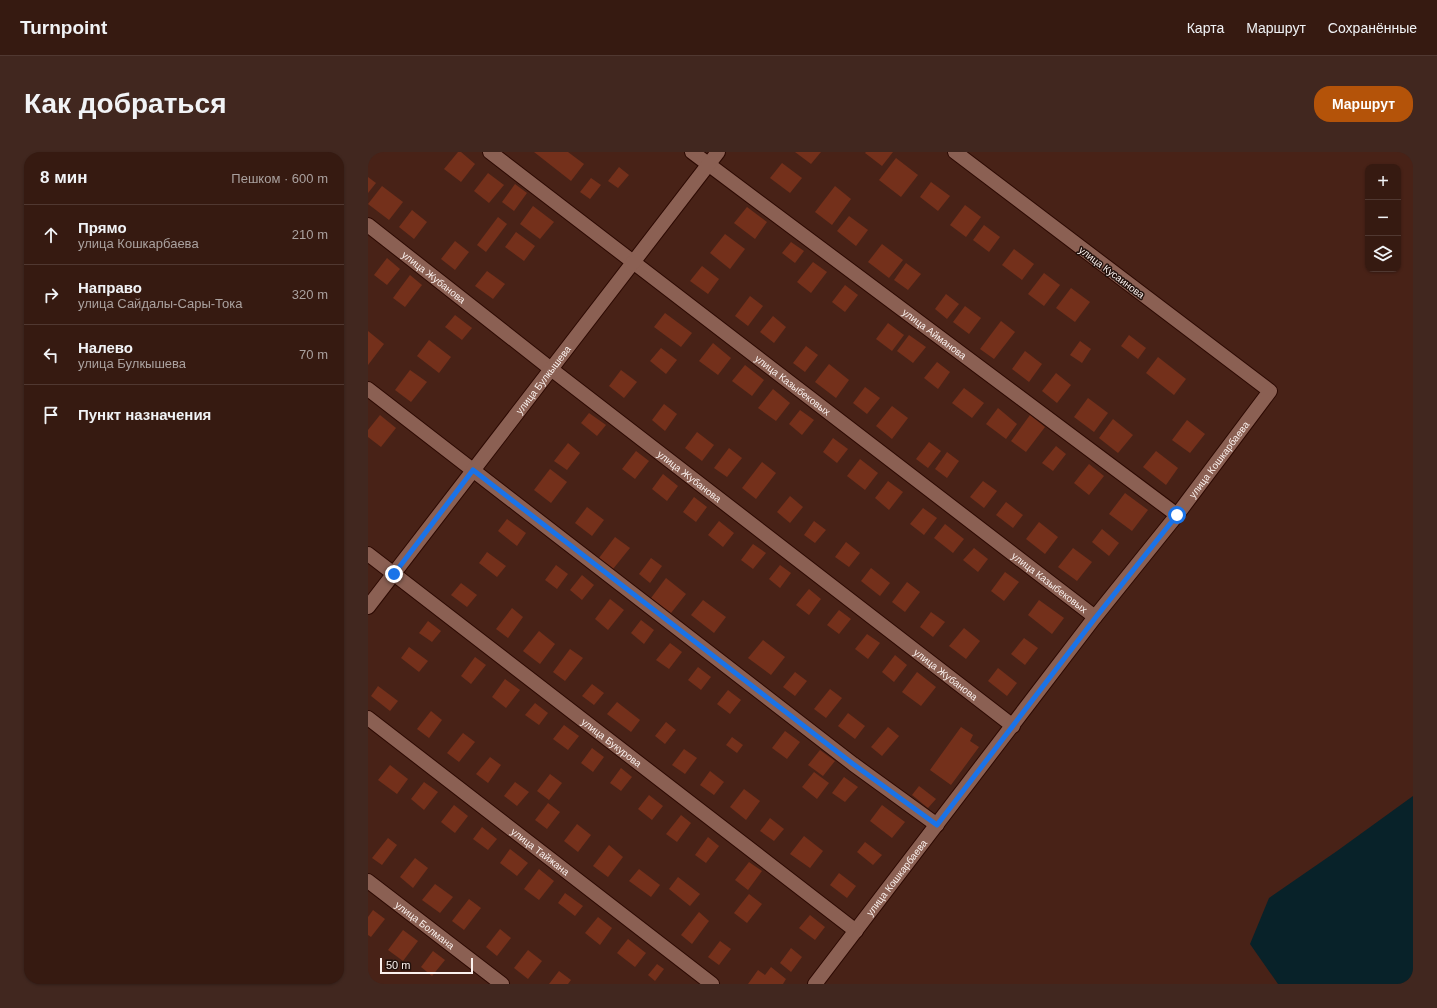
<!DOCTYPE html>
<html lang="ru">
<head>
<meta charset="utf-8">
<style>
  :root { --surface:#361a11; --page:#41271f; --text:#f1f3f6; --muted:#aaa19f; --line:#503831; --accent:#b45309 }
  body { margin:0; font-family:Helvetica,sans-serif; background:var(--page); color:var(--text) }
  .controls { position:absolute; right:12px; top:12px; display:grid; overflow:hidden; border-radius:8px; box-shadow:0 1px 3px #0004 }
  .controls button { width:36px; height:36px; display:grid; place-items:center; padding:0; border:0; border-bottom:1px solid var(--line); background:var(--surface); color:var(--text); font:20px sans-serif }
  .scale { position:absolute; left:12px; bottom:10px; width:93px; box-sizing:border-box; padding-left:4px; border:2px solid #fbf1ee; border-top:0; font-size:11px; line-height:14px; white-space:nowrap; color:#fbf1ee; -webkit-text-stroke:3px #22110c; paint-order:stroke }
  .stop { position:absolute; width:12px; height:12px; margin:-9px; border:3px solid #1a73e8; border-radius:50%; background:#fff }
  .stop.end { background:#1a73e8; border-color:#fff; box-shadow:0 1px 4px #0008 }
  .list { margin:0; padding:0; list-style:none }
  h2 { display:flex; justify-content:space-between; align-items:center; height:52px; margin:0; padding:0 16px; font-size:17px }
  h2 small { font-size:13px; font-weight:400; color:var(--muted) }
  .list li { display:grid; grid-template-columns:26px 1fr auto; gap:12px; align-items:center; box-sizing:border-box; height:60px; padding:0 16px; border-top:1px solid var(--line) }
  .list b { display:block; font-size:15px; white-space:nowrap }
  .list p { margin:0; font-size:13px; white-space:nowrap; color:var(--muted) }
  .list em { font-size:13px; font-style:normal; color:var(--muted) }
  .icon { flex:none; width:22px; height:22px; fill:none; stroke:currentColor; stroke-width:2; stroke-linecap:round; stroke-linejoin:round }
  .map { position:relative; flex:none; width:1045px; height:832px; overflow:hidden; border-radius:16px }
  header { display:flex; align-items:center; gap:24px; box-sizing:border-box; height:56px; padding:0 20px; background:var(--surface); border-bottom:1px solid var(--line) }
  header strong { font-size:19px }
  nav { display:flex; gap:22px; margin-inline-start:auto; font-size:14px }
  .intro { display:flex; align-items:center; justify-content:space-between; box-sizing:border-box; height:96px; padding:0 24px }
  h1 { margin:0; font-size:28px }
  .button { padding:10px 18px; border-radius:16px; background:var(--accent); color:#fff; font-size:14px; font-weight:700 }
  main { display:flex; gap:24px; padding:0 24px }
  aside { flex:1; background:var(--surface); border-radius:16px; box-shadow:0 1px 3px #0004 }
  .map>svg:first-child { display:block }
</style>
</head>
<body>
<header>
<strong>Turnpoint</strong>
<nav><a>Карта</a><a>Маршрут</a><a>Сохранённые</a></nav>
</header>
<div class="intro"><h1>Как добраться</h1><a class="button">Маршрут</a></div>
<main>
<aside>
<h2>8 мин<small>Пешком · 600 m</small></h2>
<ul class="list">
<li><svg class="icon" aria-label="ahead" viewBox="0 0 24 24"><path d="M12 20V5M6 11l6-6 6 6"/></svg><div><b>Прямо</b><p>улица Кошкарбаева</p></div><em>210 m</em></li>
<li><svg class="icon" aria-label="right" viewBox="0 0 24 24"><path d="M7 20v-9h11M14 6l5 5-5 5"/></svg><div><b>Направо</b><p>улица Сайдалы-Сары-Тока</p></div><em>320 m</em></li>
<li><svg class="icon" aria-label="left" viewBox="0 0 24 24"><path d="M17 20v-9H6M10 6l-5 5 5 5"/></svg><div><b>Налево</b><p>улица Булкышева</p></div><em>70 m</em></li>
<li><svg class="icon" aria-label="arrive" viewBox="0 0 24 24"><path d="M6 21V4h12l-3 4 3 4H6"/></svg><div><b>Пункт назначения</b></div></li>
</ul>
</aside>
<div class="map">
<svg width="1045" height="832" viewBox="0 0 1045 832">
  <rect width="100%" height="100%" fill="#482217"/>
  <path fill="#082229" d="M1045,644V832H910L882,792L901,746L969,699Z"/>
  <g fill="#74301b">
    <path d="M90,0H93L107,12L93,30L76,17Z"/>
    <path d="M166,0H200L216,12L203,29Z"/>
    <path d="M427,0H453L443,12Z"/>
    <path d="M498,0H525L514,14L497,1Z"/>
    <path d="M528,6L550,23L533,45L511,28Z"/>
    <path d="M414,11L434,26L422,41L402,26Z"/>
    <path d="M251,15L261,23L250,36L240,29Z"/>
    <path d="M120,21L136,33L121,51L106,39Z"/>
    <path d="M0,25L8,31L0,41Z"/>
    <path d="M223,26L233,33L222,47L212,40Z"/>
    <path d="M563,30L582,44L570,59L552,45Z"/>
    <path d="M147,32L159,41L146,59L134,50Z"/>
    <path d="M14,34L35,50L21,68L0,52Z"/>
    <path d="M467,34L483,47L464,73L447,60Z"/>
    <path d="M597,53L613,65L598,85L582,73Z"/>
    <path d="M165,54L186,70L172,87L152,72Z"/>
    <path d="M379,55L399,70L387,87L366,71Z"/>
    <path d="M44,58L59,70L46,87L31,75Z"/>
    <path d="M481,64L500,78L488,94L469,79Z"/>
    <path d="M130,65L139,72L118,100L109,93Z"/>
    <path d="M616,73L632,85L621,100L605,88Z"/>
    <path d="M148,80L167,94L156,109L137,95Z"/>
    <path d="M357,82L377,97L362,117L342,101Z"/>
    <path d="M87,89L101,100L87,118L73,107Z"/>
    <path d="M423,90L436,99L427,111L414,101Z"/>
    <path d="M514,92L535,108L521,126L500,110Z"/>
    <path d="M646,97L666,112L654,128L634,113Z"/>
    <path d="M19,106L32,117L19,133L6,123Z"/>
    <path d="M445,110L459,120L443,141L429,130Z"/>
    <path d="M538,111L553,122L540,138L526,128Z"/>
    <path d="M334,114L351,127L340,142L322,129Z"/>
    <path d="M119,119L137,132L125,147L107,134Z"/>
    <path d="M676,121L692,133L676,154L660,142Z"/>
    <path d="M42,123L54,133L37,155L25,146Z"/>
    <path d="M477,133L490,143L477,160L464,150Z"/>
    <path d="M703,136L722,150L707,170L688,156Z"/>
    <path d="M578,142L591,152L579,167L567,157Z"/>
    <path d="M382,144L395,154L380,174L367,164Z"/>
    <path d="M597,154L613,166L601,182L585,170Z"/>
    <path d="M297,161L324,181L313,195L286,175Z"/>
    <path d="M87,163L104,176L94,188L77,175Z"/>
    <path d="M405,164L418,175L406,191L392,180Z"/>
    <path d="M633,169L647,180L626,207L612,197Z"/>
    <path d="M520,171L536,183L524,199L508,187Z"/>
    <path d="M0,179L16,192L0,213Z"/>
    <path d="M541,183L558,195L545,211L529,199Z"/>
    <path d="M761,183L778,196L770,207L753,194Z"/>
    <path d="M61,188L83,205L71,221L49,204Z"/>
    <path d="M712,189L723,197L714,211L702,203Z"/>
    <path d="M345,191L363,206L350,223L331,209Z"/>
    <path d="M438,194L450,203L437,220L425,211Z"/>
    <path d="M293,196L309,208L298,222L282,209Z"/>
    <path d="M657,199L674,212L661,230L644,217Z"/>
    <path d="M790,205L818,227L806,243L778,221Z"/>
    <path d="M569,210L582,220L570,237L556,226Z"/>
    <path d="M461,212L481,228L468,246L447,230Z"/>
    <path d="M377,213L396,228L384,244L364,229Z"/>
    <path d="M42,218L59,230L43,250L27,238Z"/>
    <path d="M253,218L269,230L256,246L241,234Z"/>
    <path d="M688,221L703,233L689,251L674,239Z"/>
    <path d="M497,235L512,246L499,262L485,251Z"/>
    <path d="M596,236L616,251L604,266L584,251Z"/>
    <path d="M405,237L422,251L408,269L390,256Z"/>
    <path d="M720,246L740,261L726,280L706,265Z"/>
    <path d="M296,252L309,262L297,279L284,268Z"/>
    <path d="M524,254L540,266L524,287L508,274Z"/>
    <path d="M630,256L649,272L638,287L618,272Z"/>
    <path d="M432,258L446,268L434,283L421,272Z"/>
    <path d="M221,261L238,273L229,284L213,271Z"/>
    <path d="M12,263L28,276L13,295L0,285V278Z"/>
    <path d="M662,263L677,275L658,300L643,289Z"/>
    <path d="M745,267L765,283L750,301L731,286Z"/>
    <path d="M819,268L837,282L822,301L804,288Z"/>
    <path d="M329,280L346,293L334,309L317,296Z"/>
    <path d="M465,286L480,297L469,311L455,300Z"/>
    <path d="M561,290L573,299L560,316L548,307Z"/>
    <path d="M200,291L212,301L199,318L186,309Z"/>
    <path d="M688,294L698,302L685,319L674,311Z"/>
    <path d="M361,296L374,306L359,325L346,316Z"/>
    <path d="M268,299L281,309L267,327L254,317Z"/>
    <path d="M788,299L810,316L798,333L775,315Z"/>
    <path d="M579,300L591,309L579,326L567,317Z"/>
    <path d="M492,307L510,321L497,338L479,324Z"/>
    <path d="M394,310L408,321L388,347L374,336Z"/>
    <path d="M721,312L736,324L721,343L706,331Z"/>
    <path d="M182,317L199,330L183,351L166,338Z"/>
    <path d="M295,322L310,334L299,349L284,337Z"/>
    <path d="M520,329L535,340L521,358L507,346Z"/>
    <path d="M615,329L629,339L616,356L602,345Z"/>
    <path d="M757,341L780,358L764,379L741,362Z"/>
    <path d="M422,344L435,355L422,371L409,360Z"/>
    <path d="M326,345L339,355L328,370L315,360Z"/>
    <path d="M638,350L655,363L645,376L628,363Z"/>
    <path d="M219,355L236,368L224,384L207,371Z"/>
    <path d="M555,356L569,366L556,383L542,372Z"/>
    <path d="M139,367L158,381L149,394L130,379Z"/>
    <path d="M351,369L366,381L355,395L340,383Z"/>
    <path d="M446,369L458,378L447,391L436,383Z"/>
    <path d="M671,370L690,385L677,402L658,387Z"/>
    <path d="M577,372L596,387L585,401L566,386Z"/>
    <path d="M734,377L751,391L741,404L724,390Z"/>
    <path d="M247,385L262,396L245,417L231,406Z"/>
    <path d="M478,390L492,401L481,415L467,405Z"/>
    <path d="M385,392L398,401L385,417L373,408Z"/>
    <path d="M606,396L620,407L610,420L595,408Z"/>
    <path d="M705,396L724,410L709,429L690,415Z"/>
    <path d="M119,400L138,414L129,425L111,411Z"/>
    <path d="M283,406L294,414L282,431L271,422Z"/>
    <path d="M188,413L200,422L189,437L177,428Z"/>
    <path d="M412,413L423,421L412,436L401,427Z"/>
    <path d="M503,416L522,431L512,444L493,429Z"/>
    <path d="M637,420L651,430L636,449L623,439Z"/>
    <path d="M214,423L226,433L214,448L202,438Z"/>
    <path d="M298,426L318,442L303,461L283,446Z"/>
    <path d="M539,430L552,440L537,460L524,450Z"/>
    <path d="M93,431L109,443L99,455L83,443Z"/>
    <path d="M441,437L453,447L441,463L428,453Z"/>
    <path d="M242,447L256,458L240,478L227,467Z"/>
    <path d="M335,448L358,465L346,481L323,463Z"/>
    <path d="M671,448L696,466L684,482L660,463Z"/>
    <path d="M144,456L155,465L140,486L128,477Z"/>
    <path d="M471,458L483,467L471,482L459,473Z"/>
    <path d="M563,460L577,470L565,485L552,475Z"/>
    <path d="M273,468L286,478L276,492L263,481Z"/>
    <path d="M60,469L73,479L64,490L51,481Z"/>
    <path d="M596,476L612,489L598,507L581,494Z"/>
    <path d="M171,479L187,492L172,512L155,499Z"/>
    <path d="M499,482L512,491L500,507L487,497Z"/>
    <path d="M656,486L670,496L657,513L643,502Z"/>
    <path d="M395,488L417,505L403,523L380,506Z"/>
    <path d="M302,491L314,500L301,517L288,508Z"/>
    <path d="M41,495L60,509L51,520L33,506Z"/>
    <path d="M202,497L215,506L197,529L185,520Z"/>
    <path d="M527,503L539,513L526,530L514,520Z"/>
    <path d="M107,505L118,513L103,532L93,524Z"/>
    <path d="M330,515L343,525L333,538L320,528Z"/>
    <path d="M630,516L649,531L639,544L620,529Z"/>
    <path d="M427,520L439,529L427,544L415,535Z"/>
    <path d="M549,520L568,535L553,554L534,540Z"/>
    <path d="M137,527L152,538L138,556L124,545Z"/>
    <path d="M224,532L236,541L226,553L214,544Z"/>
    <path d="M10,534L30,549L22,559L3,544Z"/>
    <path d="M462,537L474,546L458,566L446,557Z"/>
    <path d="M360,538L373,548L362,562L349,552Z"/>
    <path d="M249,550L272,568L263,580L239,562Z"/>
    <path d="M167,551L180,561L171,573L157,563Z"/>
    <path d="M63,559L74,568L61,586L49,577Z"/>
    <path d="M480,561L497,574L487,587L470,574Z"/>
    <path d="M298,570L308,578L297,592L287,584Z"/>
    <path d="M196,573L211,584L200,598L185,587Z"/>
    <path d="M520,575L531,584L514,604L503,595Z"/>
    <path d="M593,575L605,583L602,589L611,595L583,633L562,618Z"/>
    <path d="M417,579L432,590L419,607L404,596Z"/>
    <path d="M95,581L107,590L91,610L79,601Z"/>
    <path d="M364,585L375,593L369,601L358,593Z"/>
    <path d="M224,596L236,605L225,620L213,611Z"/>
    <path d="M316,597L329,606L317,622L304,613Z"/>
    <path d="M452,598L467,609L455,624L440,613Z"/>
    <path d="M122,605L133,613L120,631L108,622Z"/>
    <path d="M22,613L40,627L29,642L10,628Z"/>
    <path d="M253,616L264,625L253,639L242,631Z"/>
    <path d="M342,619L356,630L346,643L332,633Z"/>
    <path d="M446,620L461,631L449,647L434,635Z"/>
    <path d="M182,622L194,631L181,648L169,639Z"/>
    <path d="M476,625L490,635L477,650L464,641Z"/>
    <path d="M56,630L70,640L56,658L43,647Z"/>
    <path d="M147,630L161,640L149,654L136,644Z"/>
    <path d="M551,634L568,647L560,656L544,643Z"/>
    <path d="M376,637L392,649L378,668L362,655Z"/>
    <path d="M281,643L295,654L284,668L270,657Z"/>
    <path d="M180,651L192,660L179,677L167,668Z"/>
    <path d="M86,653L100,664L87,681L73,670Z"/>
    <path d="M514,653L537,670L524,686L502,669Z"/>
    <path d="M313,663L323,671L309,690L298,682Z"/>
    <path d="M402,666L416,677L406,689L392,679Z"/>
    <path d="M209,672L223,683L210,700L196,689Z"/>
    <path d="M114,675L129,687L120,698L105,687Z"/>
    <path d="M436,684L455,699L442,716L422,702Z"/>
    <path d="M340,685L351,694L338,711L327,703Z"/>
    <path d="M20,686L29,693L14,713L4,706Z"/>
    <path d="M497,690L514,703L505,713L489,700Z"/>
    <path d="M241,693L255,705L240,725L225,714Z"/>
    <path d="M142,697L160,711L149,724L132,711Z"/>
    <path d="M47,706L60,716L45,736L32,725Z"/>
    <path d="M381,710L394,719L380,738L367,728Z"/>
    <path d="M171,717L186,729L171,748L156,737Z"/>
    <path d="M271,717L292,733L283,745L261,729Z"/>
    <path d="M471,721L488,734L479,746L462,733Z"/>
    <path d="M310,725L332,742L322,754L301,737Z"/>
    <path d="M67,732L85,745L72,761L54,748Z"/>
    <path d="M197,741L215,754L207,764L190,751Z"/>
    <path d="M381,742L394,752L379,771L366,761Z"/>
    <path d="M101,747L113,756L96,778L84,769Z"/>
    <path d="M5,758L17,767L3,785L0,783V765Z"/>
    <path d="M331,760L341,769L324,792L313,783Z"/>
    <path d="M442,763L457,775L447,788L431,776Z"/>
    <path d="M230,765L244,776L232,793L217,781Z"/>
    <path d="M132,777L143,786L129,804L118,795Z"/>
    <path d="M35,778L50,789L35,809L20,798Z"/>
    <path d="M260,787L278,801L267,815L249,801Z"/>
    <path d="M352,789L363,797L351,813L340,805Z"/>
    <path d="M423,796L434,805L423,820L412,811Z"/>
    <path d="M160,798L174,809L160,827L146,816Z"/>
    <path d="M65,799L77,808L64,824L53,815Z"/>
    <path d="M289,812L296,817L287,829L280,823Z"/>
    <path d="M403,815L418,827L415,832H380L390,818L397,823Z"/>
    <path d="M191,819L203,828L200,832H181Z"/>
  </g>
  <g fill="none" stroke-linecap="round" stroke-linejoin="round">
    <defs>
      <g id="minor">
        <path id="s1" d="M122,0L727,465"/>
        <path id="s2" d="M324,0L809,363"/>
        <path id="s3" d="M0,73L183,217L645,574"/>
        <path d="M0,237L485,612L569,673"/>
        <path id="s4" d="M0,402L488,779"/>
        <path id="s5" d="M0,455L350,0"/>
        <path id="s6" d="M0,566L344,832"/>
        <path id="s7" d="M0,729L134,832"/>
        <path id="s8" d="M447,832L727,465L809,363L902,239L587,0"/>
      </g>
    </defs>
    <use href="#minor" stroke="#2c0902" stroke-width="16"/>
    <use href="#minor" stroke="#8b6053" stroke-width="14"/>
  </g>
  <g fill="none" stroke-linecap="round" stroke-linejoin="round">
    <path stroke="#1a73e8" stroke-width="5" d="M26,422L105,318L485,612L569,673L728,465L809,363"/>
  </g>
  <g text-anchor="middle" stroke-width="3" stroke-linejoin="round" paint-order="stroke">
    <g font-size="10" fill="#fbf1ee" stroke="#22110c">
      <text transform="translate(744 120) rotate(37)" y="4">улица Кусаинова</text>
      <text dy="4" stroke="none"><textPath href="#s3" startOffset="84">улица Жубанова</textPath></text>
      <text dy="4" stroke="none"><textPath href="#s2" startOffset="303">улица Айманова</textPath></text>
      <text dy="4" stroke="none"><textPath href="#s5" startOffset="287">улица Булкышева</textPath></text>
      <text dy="4" stroke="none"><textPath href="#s1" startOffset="382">улица Казыбековых</textPath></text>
      <text dy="4" stroke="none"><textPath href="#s8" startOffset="662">улица Кошкарбаева</textPath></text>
      <text dy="4" stroke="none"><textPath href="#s3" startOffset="408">улица Жубанова</textPath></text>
      <text dy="4" stroke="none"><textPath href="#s1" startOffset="706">улица Казыбековых</textPath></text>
      <text dy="4" stroke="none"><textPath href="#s3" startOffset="732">улица Жубанова</textPath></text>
      <text dy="4" stroke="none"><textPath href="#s4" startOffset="308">улица Букурова</textPath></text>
      <text dy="4" stroke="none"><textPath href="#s6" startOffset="218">улица Тайжана</textPath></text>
      <text dy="4" stroke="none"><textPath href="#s8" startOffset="134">улица Кошкарбаева</textPath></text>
      <text dy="4" stroke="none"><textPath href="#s7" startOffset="72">улица Болмана</textPath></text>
    </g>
  </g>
</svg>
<div class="controls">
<button>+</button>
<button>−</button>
<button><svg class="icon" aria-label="layers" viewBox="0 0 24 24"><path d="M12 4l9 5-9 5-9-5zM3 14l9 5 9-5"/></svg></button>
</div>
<div class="scale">50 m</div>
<div class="stop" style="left:809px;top:363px"></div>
<div class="stop end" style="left:26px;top:422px"></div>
</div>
</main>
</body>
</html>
